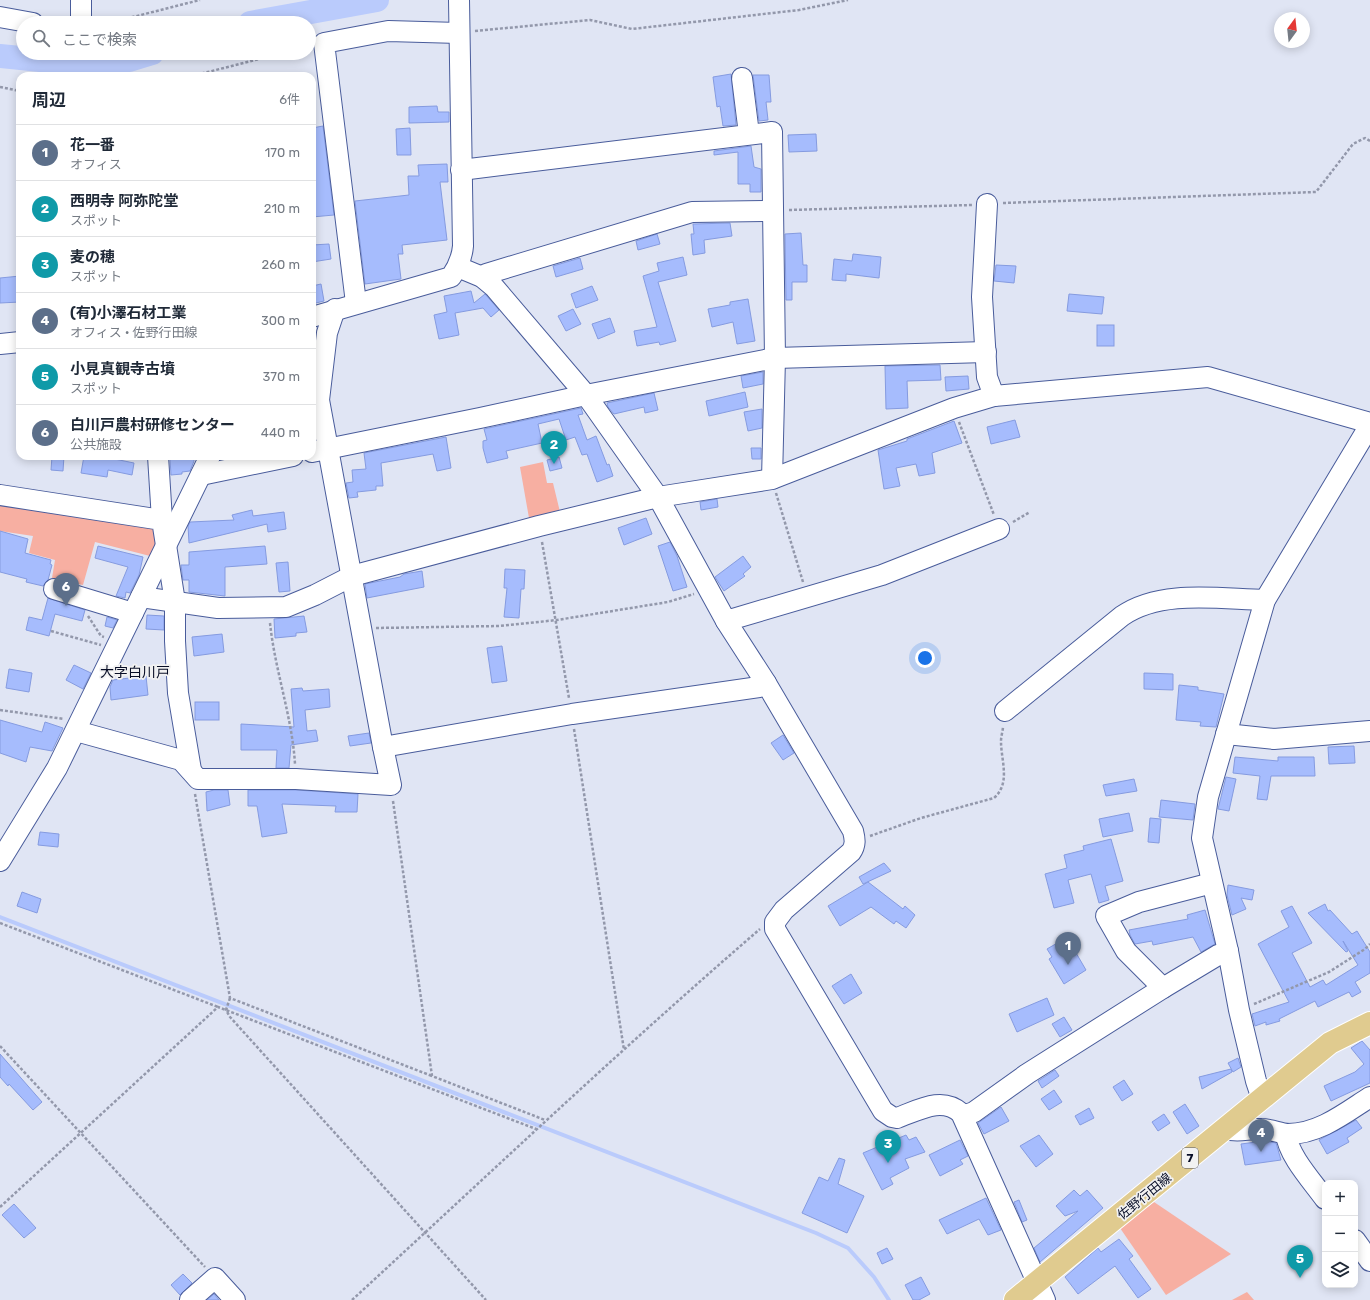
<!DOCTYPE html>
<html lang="ja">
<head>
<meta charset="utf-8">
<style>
  :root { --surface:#fff; --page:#f2f2f3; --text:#1f2937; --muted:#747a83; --line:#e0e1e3; --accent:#695725 }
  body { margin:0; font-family:Rubik,"Noto Sans JP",sans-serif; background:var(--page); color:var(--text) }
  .controls { position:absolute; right:12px; bottom:12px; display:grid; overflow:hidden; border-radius:8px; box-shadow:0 2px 10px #0003 }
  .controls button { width:36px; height:36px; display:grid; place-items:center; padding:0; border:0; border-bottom:1px solid var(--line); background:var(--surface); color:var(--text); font:20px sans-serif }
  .compass { position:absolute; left:1274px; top:12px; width:36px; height:36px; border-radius:50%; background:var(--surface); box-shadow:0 2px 10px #0003; rotate:15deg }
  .you { position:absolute; left:925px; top:658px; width:14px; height:14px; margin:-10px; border:3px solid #fff; border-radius:50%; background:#1a73e8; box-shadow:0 0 0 6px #1a73e833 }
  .badge { display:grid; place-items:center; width:26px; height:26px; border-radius:50%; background:var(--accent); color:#fff; font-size:13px; font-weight:700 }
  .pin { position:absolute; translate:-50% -33px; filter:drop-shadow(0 1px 2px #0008) }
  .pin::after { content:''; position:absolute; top:21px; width:14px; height:12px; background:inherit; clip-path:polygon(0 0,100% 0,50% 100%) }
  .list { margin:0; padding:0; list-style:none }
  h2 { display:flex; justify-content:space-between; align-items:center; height:52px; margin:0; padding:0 16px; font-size:17px }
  h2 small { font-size:13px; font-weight:400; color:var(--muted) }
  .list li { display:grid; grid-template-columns:26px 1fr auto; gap:12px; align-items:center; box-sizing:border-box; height:56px; padding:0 16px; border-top:1px solid var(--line) }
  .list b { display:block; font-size:15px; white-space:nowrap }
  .list p { margin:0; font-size:13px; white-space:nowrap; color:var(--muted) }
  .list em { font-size:13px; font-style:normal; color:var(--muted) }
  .icon { flex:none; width:22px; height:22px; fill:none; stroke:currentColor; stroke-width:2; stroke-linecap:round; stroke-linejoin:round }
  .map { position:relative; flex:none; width:1370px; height:1300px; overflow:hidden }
  .search { position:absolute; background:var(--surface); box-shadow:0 2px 10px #0003; left:16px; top:16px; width:300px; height:44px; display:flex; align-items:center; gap:10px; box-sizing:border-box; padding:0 14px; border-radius:22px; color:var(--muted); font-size:15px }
  .panel { position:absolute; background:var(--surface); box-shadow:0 2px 10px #0003; left:16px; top:72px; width:300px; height:388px; border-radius:12px }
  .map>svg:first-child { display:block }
</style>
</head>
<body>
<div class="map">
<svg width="1370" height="1300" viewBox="0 0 1370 1300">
  <rect width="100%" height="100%" fill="#e0e5f4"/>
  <g fill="#f7afa2">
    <path d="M543,462L547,483H553L560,512L529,518L520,467Z"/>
    <path d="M0,502L158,524L154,557L95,542L83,585L52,578L55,560L29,553L33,536L0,531Z"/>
    <path d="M1154,1202L1231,1254L1166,1295L1120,1228Z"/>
    <path d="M1247,1292L1254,1300H1232Z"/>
  </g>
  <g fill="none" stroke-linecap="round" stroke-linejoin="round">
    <path stroke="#bacbfc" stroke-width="4" d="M0,917L816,1233L848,1248L874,1277L889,1300"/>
    <g stroke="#bacbfc" stroke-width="24">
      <path d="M250,23L377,0"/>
      <path d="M0,56L60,62L129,60L152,53"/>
    </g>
  </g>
  <g fill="#a6bcfd" stroke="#859be0">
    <path d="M731,74L736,125L723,126L720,106L717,107L713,77Z"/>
    <path d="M753,75H769L771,102H766L768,120L759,121Z"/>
    <path d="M437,106L438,112H449V122L409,123V107Z"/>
    <path d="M323,126L334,215L312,217V128Z"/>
    <path d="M410,128L411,155H397L396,129Z"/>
    <path d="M816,134L817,151L789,152L788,135Z"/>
    <path d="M751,146L754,167L761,169V192H750V184H738V152L714,155V151Z"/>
    <path d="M447,164L448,182H440L447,240L402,245L403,254H398L401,279L365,284L355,201L409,195L408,176H419L418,165Z"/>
    <path d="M730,223L732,236L704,240L705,253L693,255L691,234H694L693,224Z"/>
    <path d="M801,233L803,265H807V282H792V300H786L785,234Z"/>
    <path d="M657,234L660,244L638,250L636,241Z"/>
    <path d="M329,244L331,259L312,262V245Z"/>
    <path d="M853,254L881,257L879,278L846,274V281L832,280L834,259L852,261Z"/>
    <path d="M683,257L687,275L658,282L676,341L660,345L659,342L637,346L634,331L657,327L643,276L659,271L657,263Z"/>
    <path d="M580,258L583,269L556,277L553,266Z"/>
    <path d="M996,265L1016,266L1014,283L994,281Z"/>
    <path d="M20,276V302L0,303V278Z"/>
    <path d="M321,284L324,301L312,304V286Z"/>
    <path d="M592,286L598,300L576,308L571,294Z"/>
    <path d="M471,291L474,303L485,294L499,310L491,317L483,308L455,313L459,335L439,339L434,315L447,312L444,296Z"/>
    <path d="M1069,294L1104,297L1102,314L1067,311Z"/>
    <path d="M748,299L755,341L737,344L733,322L712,327L708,309L730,305V302Z"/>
    <path d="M573,309L581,324L566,331L558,316Z"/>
    <path d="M610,318L615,332L598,339L592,324Z"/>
    <rect x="1097" y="325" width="17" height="21"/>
    <path d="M940,365L941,380L907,381L908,408L886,409L885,366Z"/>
    <path d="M763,372V384L743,388L741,376Z"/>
    <path d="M968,376L969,389L946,391L945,377Z"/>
    <path d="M745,392L748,407L709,416L706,401Z"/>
    <path d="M654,393L658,410L645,413L644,407L614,414L608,407L607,403Z"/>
    <path d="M581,408L583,414L578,415L587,440L596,436L607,465L609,464L613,476L597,482L587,454L582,455L575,437L566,440L559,419L538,424L542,443L506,451L508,458L487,463L483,448V441L487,440L484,429Z"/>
    <path d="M762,409V428L748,431L744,412Z"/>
    <path d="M1015,420L1020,437L991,444L987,427Z"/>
    <path d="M954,421L962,443L932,453L935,473L919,476L916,464L896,468L900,486L884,489L878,450L907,441V439Z"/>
    <path d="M446,437L451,468L437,471L433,454L381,463L383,486H376V490L357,492L358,497L349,498L346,483L353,482L352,470L366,469L364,453Z"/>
    <path d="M751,448H761V459H752Z"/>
    <path d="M52,456H64L63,471L51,470Z"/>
    <path d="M84,456H100L134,463L132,475L108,470L107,477L81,473Z"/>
    <path d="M194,457V461L190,471L182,472V474L171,475L170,459Z"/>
    <path d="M559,457L562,468L550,471L547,460Z"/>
    <path d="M717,499L718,507L701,510L700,502Z"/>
    <path d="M252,510L253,516L284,512L286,529L268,532L267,524L189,543L188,526L190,522L234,520L232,515Z"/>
    <path d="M646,518L652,534L624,545L618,528Z"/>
    <path d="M0,531L28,539L25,553L51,560L50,564L52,565L48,580L43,586L26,582L27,579L0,572Z"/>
    <path d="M670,542L677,556L687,587L673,591L658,546Z"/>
    <path d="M98,546L143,557L139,575L130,593L126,592L125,598L116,596L128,567L95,558Z"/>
    <path d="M265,546L267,564L225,567V596L189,592V580H183L181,565H189V552Z"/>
    <path d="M743,556L751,567L743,574L745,576L724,591L715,577Z"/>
    <path d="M288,562L290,591L279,592L276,563Z"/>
    <path d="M505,569L525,570L524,589H521L519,618L504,617L507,588H504Z"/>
    <path d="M422,571L424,587L367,598L365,584L400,577L404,574Z"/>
    <path d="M48,598L85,610L82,621L55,614L49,636L26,630L29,617L42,620Z"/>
    <path d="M147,615L164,616V630L146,629Z"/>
    <path d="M304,616L307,632L296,633V636L275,638L274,619Z"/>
    <path d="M107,617L117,620L113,628L105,626Z"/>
    <path d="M222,634L224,652L194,656L192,637Z"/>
    <path d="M502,646L507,681L492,683L487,648Z"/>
    <path d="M74,665L91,673L83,689L66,680Z"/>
    <path d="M9,669L32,673L29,692L6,688Z"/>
    <path d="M1144,673L1173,674V690L1144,689Z"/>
    <path d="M146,676L148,695L111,700L110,687L113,680Z"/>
    <path d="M1179,685L1198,687V690L1224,694L1216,727L1200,726L1201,722L1176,720Z"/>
    <path d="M302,688L303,691L329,689L330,707L305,710L307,731L316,730L318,741L291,745L289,768H276L277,750H241V724L294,727L291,689Z"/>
    <rect x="195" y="702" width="24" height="18"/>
    <path d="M0,720L42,732L45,722L63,728L52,751L30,747L26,762L0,753Z"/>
    <path d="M369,733L371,743L350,746L348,736Z"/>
    <path d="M783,735L794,753L783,760L771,743Z"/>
    <path d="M1354,746L1355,763L1329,764L1328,747Z"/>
    <path d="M1235,757L1278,761V757H1314L1315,776H1271L1267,800L1257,799L1260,776L1233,773Z"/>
    <path d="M1226,777L1236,779L1229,811L1218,809Z"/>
    <path d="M1134,779L1137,791L1106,796L1103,785Z"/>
    <path d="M214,790H228L230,805L207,811L206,792Z"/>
    <path d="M248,790H296L358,794L357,812H335L336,806L282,804L287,833L262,837L257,806H248Z"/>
    <path d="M1161,800L1195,804L1193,820L1159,817Z"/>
    <path d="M1129,813L1133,831L1103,837L1099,819Z"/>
    <path d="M1150,818L1161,819L1159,843L1148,842Z"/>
    <path d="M40,832L59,834L58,847L38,845Z"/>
    <path d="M1111,839L1123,881L1105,886L1109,900L1099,903L1091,874L1068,880L1074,903L1054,908L1045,874L1067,868L1064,855L1084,850L1083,846Z"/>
    <path d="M884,863L891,871L863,884L859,877Z"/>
    <path d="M868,882L903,909L905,906L915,915L906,928L896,921L894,924L871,907L840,926L828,906Z"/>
    <path d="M1228,885L1254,890L1252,900L1241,898L1246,909L1232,915L1227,895Z"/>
    <path d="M22,892L41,899L37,913L17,906Z"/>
    <path d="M1325,904L1328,911L1330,910L1352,934L1357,931L1370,952V973L1355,982L1361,992L1352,997L1349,992L1318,1007L1315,1001L1279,1019L1280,1021L1266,1025V1022L1255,1026L1252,1014L1289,1002L1258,944L1289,927L1281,911L1292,906L1312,943L1292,953L1310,987L1323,980L1326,985L1358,965L1343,941L1348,951L1346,952L1308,913Z"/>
    <path d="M1205,910L1215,944L1201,952L1193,937L1153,945L1152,941L1135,944L1130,935L1129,930L1188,919L1187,915Z"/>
    <path d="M1059,942L1064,951L1072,946L1086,970L1064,984L1049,959L1052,957L1047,949Z"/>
    <path d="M851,974L862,993L844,1004L832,986Z"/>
    <path d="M1047,998L1054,1015L1017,1032L1009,1014Z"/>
    <path d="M1064,1017L1072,1030L1060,1037L1052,1024Z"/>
    <path d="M1362,1041L1370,1050V1083L1331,1101L1324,1086L1355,1072L1364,1064L1351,1048Z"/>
    <path d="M0,1054L42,1102L33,1110L9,1084L8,1086L0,1077Z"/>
    <path d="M1238,1058L1241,1067L1233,1072L1228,1063Z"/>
    <path d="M1231,1069L1232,1072L1202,1089L1199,1077Z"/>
    <path d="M1055,1070L1059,1076L1042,1088L1038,1081Z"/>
    <path d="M1124,1080L1133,1094L1122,1101L1113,1087Z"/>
    <path d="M1054,1090L1062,1102L1049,1110L1041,1099Z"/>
    <path d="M1185,1104L1199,1126L1187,1134L1173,1112Z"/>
    <path d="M1001,1107L1009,1121L984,1134L978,1123Z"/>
    <path d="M1089,1108L1094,1118L1080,1125L1075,1116Z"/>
    <path d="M1164,1114L1170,1123L1158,1131L1152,1122Z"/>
    <path d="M1356,1120L1362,1128L1347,1138L1349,1142L1327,1154L1319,1140Z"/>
    <path d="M906,1135L909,1140L916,1137L925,1152L905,1159L909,1168L890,1178L893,1184L882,1190L863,1153Z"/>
    <path d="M1039,1135L1053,1154L1036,1167L1020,1146Z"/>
    <path d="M960,1140L968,1156L960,1160L963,1164L940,1176L929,1155Z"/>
    <path d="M1264,1141L1276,1143L1281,1160L1245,1165L1241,1144Z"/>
    <path d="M839,1158L845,1160L838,1184L864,1196L847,1233L802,1213L819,1177L828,1181Z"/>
    <path d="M1074,1190L1080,1196L1087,1190L1103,1208L1040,1262L1034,1248L1078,1211L1065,1216L1056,1206Z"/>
    <path d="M986,1198L1001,1230L988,1235L979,1219L947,1234L939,1220Z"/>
    <path d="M1019,1200L1027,1220L1022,1222L1014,1202Z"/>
    <path d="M14,1204L36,1228L24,1238L2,1215Z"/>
    <path d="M1119,1239L1133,1256L1129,1259L1151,1289L1138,1298L1115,1266L1078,1294L1065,1277L1098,1248L1101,1252Z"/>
    <path d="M887,1248L893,1259L882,1264L877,1253Z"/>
    <path d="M183,1274L192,1283L180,1295L171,1285Z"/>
    <path d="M921,1277L930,1294L919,1300H913L905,1285Z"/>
    <path d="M214,1294L219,1300H207Z"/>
  </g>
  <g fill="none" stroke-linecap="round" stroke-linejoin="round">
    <defs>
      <g id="minor">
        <path d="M0,17L33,23"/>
        <path d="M81,23V0"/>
        <path d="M742,78L749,134"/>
        <path d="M461,170L772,132L775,358L772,479"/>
        <path d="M987,204L982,297L987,377L994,396"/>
        <path d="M458,267L482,277L494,287L586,395L658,497L726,621L882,575L999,529"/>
        <path d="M482,277L486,274L692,212L773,211"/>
        <path d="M356,303L324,43L388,31L459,33"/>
        <path d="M335,309L327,333L319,400L383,747L572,714L759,687L766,683"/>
        <path d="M312,317L451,277C458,267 462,258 463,246L459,0"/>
        <path d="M0,344L20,342"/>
        <path d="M312,452L480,418L586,395L775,358L986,352"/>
        <path d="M158,456L162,520"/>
        <path d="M201,475L293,456"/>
        <path d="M0,495L162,520L175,602V641L178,693L191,770"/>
        <path d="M54,589L133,613"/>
        <path d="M141,597L218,608L286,607L315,595L352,576L539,526L658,497L772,479L954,408L994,396L1208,377L1370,423"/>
        <path d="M726,621L766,683L853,831C855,839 856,845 851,852L784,910L775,922V929L883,1111L892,1117L897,1118C919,1110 942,1096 961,1113L1045,1300"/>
        <path d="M1005,711L1122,616C1161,589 1219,599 1265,600"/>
        <path d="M76,731L181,760L198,779H296L391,785L383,747"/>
        <path d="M1226,734L1274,739L1370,731"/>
        <path d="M0,861L57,768L210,456"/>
        <path d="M1163,988L1126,951L1106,916L1139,902L1212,883"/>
        <path d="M1264,1096L1259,1090L1256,1081L1239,1010L1228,951L1202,838L1208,797L1265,600L1370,425"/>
        <path d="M963,1116L974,1112L1027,1074L1163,988L1218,955L1228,951"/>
        <path d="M1225,1129C1241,1133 1247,1128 1261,1129C1270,1129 1279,1133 1288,1134C1319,1134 1345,1113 1370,1097"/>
        <path d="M1286,1134C1288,1155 1312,1181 1325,1199"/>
        <path d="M1355,1240L1370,1261"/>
        <path d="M190,1300L215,1278L235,1300"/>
      </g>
      <path id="major" d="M1015,1300L1330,1043L1370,1023"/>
    </defs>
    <use href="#minor" stroke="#495c9b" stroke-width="22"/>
    <use href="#major" stroke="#fff" stroke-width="24"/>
    <g stroke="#9398ab" stroke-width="2.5" stroke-dasharray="3 2" stroke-linecap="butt">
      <path d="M97,22L121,20L200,0"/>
      <path d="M475,31L590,20L632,29L799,10L848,0"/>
      <path d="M192,76L283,53"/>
      <path d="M0,87L20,91"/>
      <path d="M1003,203L1316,192L1353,144L1365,138L1370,141"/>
      <path d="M789,210L972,205"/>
      <path d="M959,422L994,515"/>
      <path d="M776,493L803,582"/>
      <path d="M1013,522L1030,512"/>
      <path d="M542,542L569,698"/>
      <path d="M88,616L101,636L104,637"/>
      <path d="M270,623C275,671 292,716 295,764"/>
      <path d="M376,628L499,626L557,620L668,602L694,594"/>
      <path d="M51,631L101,645"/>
      <path d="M0,710L64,719"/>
      <path d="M574,729L624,1050"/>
      <path d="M195,794L230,998L432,1076"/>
      <path d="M393,801L432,1076L545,1120"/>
      <path d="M870,836L921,818L994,798C1011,783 1001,761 1001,741C1001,736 1003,731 1003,726"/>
      <path d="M0,923L218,1007"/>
      <path d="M230,998L226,1010L230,1017L486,1300"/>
      <path d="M1254,1004L1329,972L1365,949L1370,944"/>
      <path d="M0,1046L205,1267"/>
      <path d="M0,1207L218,1007L536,1129"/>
      <path d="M352,1300C487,1176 621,1049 760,929"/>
    </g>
    <use href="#minor" stroke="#fff" stroke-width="20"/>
    <use href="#major" stroke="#e0cb8f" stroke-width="22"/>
  </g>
  <g text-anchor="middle" stroke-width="3.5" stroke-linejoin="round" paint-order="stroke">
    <rect fill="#f2f2f2" stroke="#4e5263" stroke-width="1" x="1182" y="1148" width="16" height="20" rx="3"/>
    <g font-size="12" font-weight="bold" fill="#070d26">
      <text x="1190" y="1162">7</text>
    </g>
    <g font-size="13" fill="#070d26" stroke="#f2f2f2">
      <text transform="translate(1144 1196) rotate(-39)" y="5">佐野行田線</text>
    </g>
    <g font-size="14" fill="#070d26" stroke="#f2f2f2">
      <text x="135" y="677">大字白川戸</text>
    </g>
  </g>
</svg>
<div class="controls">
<button>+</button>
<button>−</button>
<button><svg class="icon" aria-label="layers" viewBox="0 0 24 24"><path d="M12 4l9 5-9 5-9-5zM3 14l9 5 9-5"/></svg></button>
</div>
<svg class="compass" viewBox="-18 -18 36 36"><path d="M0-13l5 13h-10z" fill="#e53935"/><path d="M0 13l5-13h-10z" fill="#747a83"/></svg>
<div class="you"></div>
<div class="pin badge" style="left:1068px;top:965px;background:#5c6f8a">1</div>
<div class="pin badge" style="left:554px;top:464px;background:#0f9aa8">2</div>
<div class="pin badge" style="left:888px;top:1163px;background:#0f9aa8">3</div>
<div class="pin badge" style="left:1261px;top:1152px;background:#5c6f8a">4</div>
<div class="pin badge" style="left:1300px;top:1278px;background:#0f9aa8">5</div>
<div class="pin badge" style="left:66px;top:606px;background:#5c6f8a">6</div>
<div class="search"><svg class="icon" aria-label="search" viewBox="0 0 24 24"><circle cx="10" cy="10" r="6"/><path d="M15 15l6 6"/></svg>ここで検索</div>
<section class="panel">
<h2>周辺<small>6件</small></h2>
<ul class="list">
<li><span class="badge" style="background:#5c6f8a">1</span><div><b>花一番</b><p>オフィス</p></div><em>170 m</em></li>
<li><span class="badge" style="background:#0f9aa8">2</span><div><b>西明寺 阿弥陀堂</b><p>スポット</p></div><em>210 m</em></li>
<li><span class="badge" style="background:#0f9aa8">3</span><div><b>麦の穂</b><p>スポット</p></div><em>260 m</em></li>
<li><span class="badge" style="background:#5c6f8a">4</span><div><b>(有)小澤石材工業</b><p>オフィス · 佐野行田線</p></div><em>300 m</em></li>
<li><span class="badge" style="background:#0f9aa8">5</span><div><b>小見真観寺古墳</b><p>スポット</p></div><em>370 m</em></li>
<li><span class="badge" style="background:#5c6f8a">6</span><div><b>白川戸農村研修センター</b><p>公共施設</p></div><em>440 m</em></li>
</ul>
</section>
</div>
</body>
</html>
